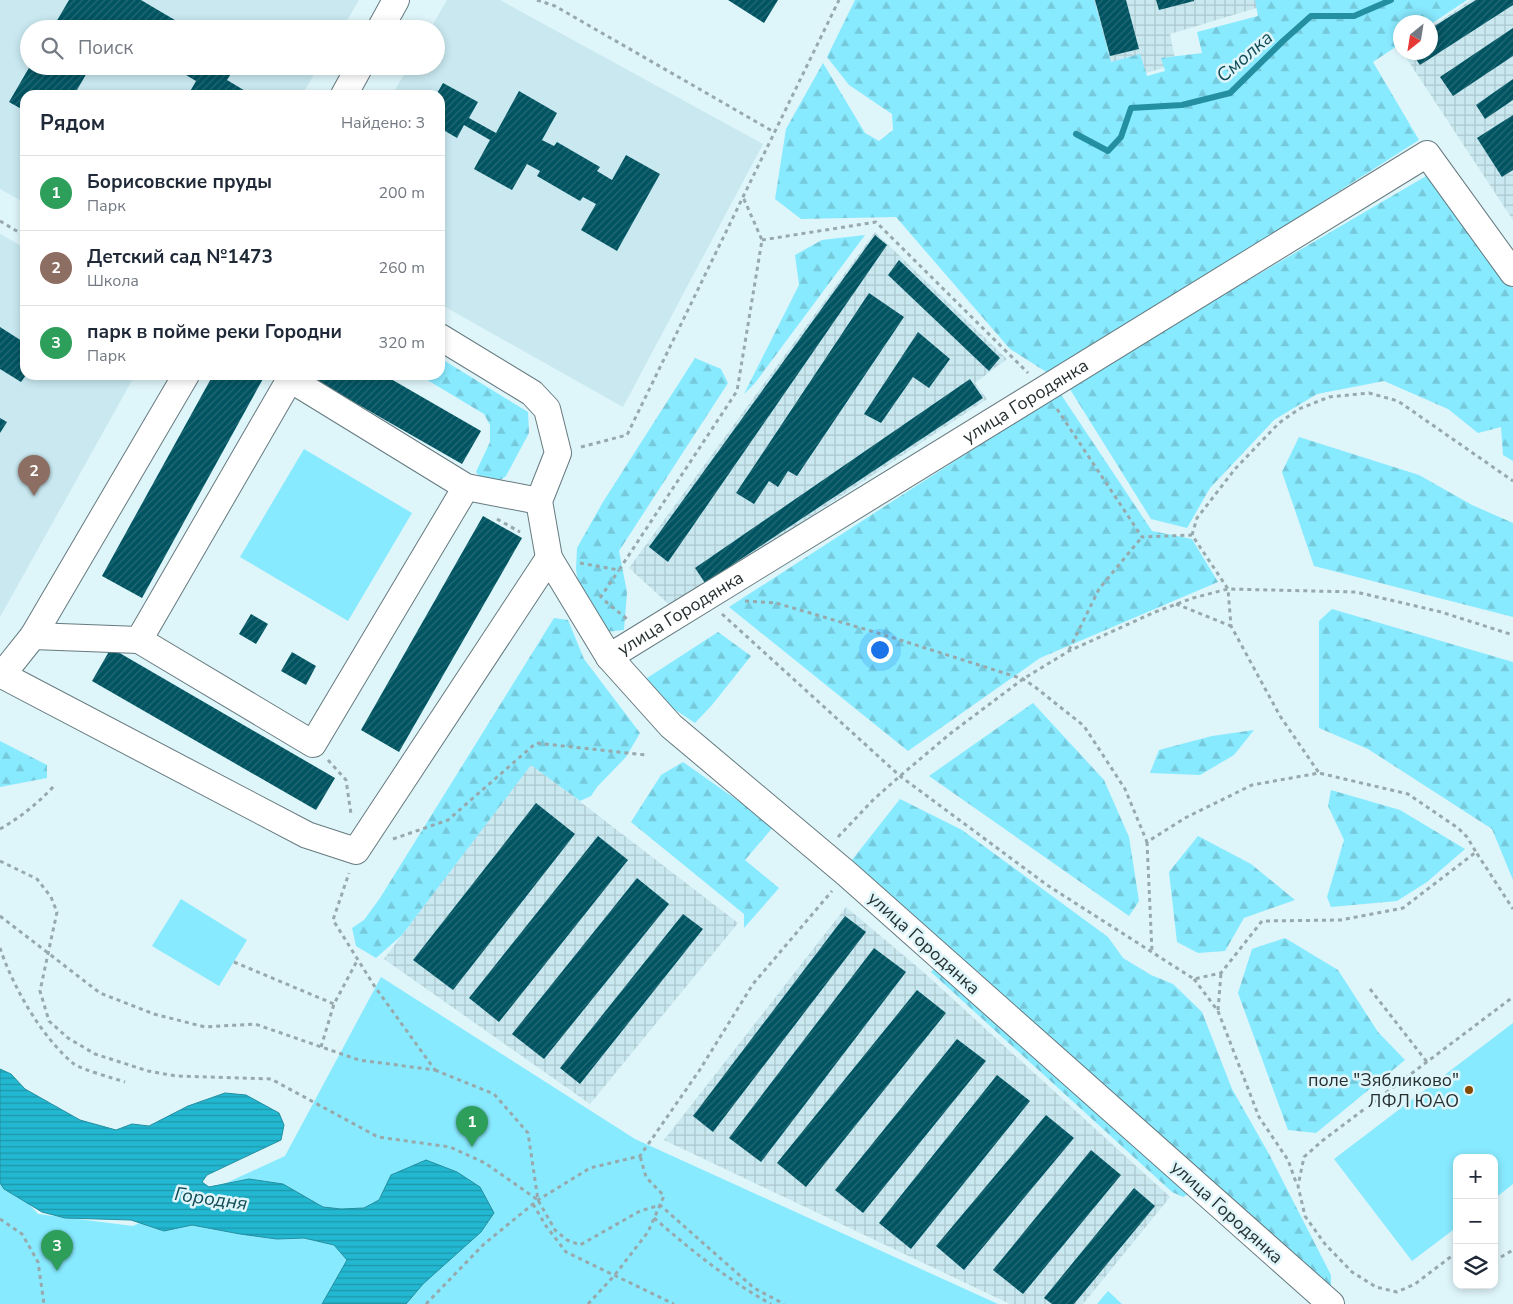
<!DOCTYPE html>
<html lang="ru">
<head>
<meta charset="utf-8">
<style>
  :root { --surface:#fff; --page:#f2f2f3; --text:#1f2937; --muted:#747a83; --line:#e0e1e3; --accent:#0f766e }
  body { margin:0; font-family:"Nunito Sans",sans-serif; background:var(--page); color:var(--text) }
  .controls { position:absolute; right:15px; bottom:15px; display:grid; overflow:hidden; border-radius:10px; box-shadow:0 2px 8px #0003 }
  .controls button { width:45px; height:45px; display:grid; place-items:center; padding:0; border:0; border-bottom:1px solid var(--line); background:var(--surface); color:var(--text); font:25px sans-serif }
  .compass { position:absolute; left:1393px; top:15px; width:45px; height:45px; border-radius:50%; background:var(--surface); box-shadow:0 2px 8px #0003; rotate:210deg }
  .you { position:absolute; left:879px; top:649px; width:18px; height:18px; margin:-12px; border:4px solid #fff; border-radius:50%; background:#1a73e8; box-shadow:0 0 0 8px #1a73e833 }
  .badge { display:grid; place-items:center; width:32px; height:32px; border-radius:50%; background:var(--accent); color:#fff; font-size:16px; font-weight:700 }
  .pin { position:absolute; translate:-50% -41px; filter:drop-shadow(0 1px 2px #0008) }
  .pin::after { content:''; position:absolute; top:26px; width:18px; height:15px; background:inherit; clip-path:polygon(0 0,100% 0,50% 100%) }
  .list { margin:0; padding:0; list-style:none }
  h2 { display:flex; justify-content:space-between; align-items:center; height:65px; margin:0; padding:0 20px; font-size:21px }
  h2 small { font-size:16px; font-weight:400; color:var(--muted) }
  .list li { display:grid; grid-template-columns:32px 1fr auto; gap:15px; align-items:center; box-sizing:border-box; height:75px; padding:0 20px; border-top:1px solid var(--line) }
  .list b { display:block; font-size:19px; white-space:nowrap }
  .list p { margin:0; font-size:16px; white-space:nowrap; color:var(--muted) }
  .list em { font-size:16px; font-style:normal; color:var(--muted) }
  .icon { flex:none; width:28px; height:28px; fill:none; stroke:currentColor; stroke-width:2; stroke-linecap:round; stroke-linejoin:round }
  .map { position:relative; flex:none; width:1513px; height:1304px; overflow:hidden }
  .search { position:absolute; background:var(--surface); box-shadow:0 2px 8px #0003; left:20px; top:20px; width:425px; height:55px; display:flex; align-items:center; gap:12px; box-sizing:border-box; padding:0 18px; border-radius:28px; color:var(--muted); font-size:19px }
  .panel { position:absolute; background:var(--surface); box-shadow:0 2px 8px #0003; left:20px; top:90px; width:425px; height:290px; border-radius:15px }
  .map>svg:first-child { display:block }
</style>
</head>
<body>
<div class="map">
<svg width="1513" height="1304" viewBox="0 0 1513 1304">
  <defs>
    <pattern id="industrial-grid" width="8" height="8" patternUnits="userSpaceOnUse" patternTransform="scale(1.25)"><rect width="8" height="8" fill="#c9e8f0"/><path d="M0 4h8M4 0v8" fill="none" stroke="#adc7ce"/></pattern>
    <pattern id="forest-firs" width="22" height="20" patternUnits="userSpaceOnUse" patternTransform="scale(1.25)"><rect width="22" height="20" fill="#88eaff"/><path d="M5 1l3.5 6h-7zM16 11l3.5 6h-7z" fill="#75c9db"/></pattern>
    <pattern id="water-rules" width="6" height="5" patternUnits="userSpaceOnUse" patternTransform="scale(1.25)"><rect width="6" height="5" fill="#22b8d1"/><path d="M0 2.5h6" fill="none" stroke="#1e96aa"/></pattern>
    <pattern id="building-hatch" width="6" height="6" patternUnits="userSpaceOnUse" patternTransform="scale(1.25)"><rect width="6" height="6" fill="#005462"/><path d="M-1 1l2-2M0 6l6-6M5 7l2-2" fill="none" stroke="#266a75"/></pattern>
  </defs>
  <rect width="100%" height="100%" fill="#def5fa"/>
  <g fill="#c9e8f0">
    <path d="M0,0H359L342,29H29V66H319L302,95H25V203L0,189Z"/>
    <path d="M447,0H500L763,144L623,407L440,304V95H392L409,66H436V29H430Z"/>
    <path d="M0,234L25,248V375H135L0,617Z"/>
  </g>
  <g fill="url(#industrial-grid)">
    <path d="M1075,0H1283L1170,34L1176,64L1097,88Z"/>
    <path d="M1471,0H1513V220L1403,53L1430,52L1431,27Z"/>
    <path d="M875,232L1007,359L975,383L987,399L673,608L629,568Z"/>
    <path d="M531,764L738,923L590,1104L384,959Z"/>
    <path d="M846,907L921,970L1170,1197L1083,1304H1010L664,1140Z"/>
  </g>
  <g fill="url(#forest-firs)">
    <path d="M855,0H1094L1111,62L1140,54L1147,76L1165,71L1161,58L1202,53L1197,32L1258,16L1255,0H1467L1431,24L1430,22H1400V44L1373,62L1419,140L1051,375L1010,349L896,217L801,219L775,199L786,129L823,63L865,133L879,141L893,130L892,114L849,85L827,57Z"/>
    <path d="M1433,172L1513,288V461L1503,455L1501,427L1478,433L1448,409L1384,381L1317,394L1274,420L1210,488L1187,528L1151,519L1068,386Z"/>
    <path d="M865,235L755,383L744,394L799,285L795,255L822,240Z"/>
    <path d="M440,358L528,412L529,433L506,476L495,484L484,482L476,472L490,442V425L484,414L419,375H440Z"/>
    <path d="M695,358L721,369L728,383L619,551L627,592L624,630L605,632L580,597L576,569L577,548L603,502Z"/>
    <path d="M1060,393L1152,531L1192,539L1218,582L1040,658L908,751L729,607Z"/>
    <path d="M1299,437L1419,475L1472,505L1513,523V617L1314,566L1282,472Z"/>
    <path d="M1332,609L1513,662V880L1492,829L1368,749L1319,728V621Z"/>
    <path d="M554,618L568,620L584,659L640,733L626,757L597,787L591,796L580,801L531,765L402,935L376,958L356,946L352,928L364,920L380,898Z"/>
    <path d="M718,632L751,656L712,705L695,723L665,703L644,680Z"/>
    <path d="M1033,703L1104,780L1129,837L1139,901L1129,916L929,776Z"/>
    <path d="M1254,730L1234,755L1200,775L1150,773L1159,750L1212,736Z"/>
    <path d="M0,741L47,765V778L0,787Z"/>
    <path d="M683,762L774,826L745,860L779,888L744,928V914L631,822L661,775Z"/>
    <path d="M1331,790L1400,810L1465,849L1427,882L1397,901L1331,907L1327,897L1344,840L1328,806Z"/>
    <path d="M900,799L962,830L1108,937L1123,958L1151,975L1173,984L1202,1012L1232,1089L1269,1154L1331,1275V1288L852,860Z"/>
    <path d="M1198,836L1251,864L1295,900L1244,918L1225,951L1198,953L1177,942L1169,872Z"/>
    <path d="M1285,938L1338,970L1378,1032L1405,1060L1316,1133L1288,1130L1238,993L1252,949Z"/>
    <path d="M937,966L1191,1192L1183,1197L1172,1192L931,972Z"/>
  </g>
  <g fill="#88eaff">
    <path d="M304,449L412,513L348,621L240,557Z"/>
    <path d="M181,899L247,940L219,986L152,946Z"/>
    <path d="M381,977L635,1139L998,1304H0V1172L38,1214L133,1226L285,1156Z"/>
    <path d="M1513,1023V1184L1494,1199V1158H1457V1227L1412,1261L1334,1159Z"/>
    <path d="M1108,1291L1122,1304H1097Z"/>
  </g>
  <path fill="url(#water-rules)" stroke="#248fa1" d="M0,1069L11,1074L25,1089L80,1120L116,1130L132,1124L149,1126L188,1106L225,1093L246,1095L279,1113L284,1125L281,1140L207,1175L202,1182L209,1187L249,1179L283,1184L323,1207L341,1209L364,1208L379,1200L391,1175L426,1160L457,1172L480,1187L494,1213L481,1232L423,1284L406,1304H322L347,1260L334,1245L304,1238L277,1239L240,1234L192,1225L164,1231L131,1220L65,1218L42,1212L4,1189L0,1183Z"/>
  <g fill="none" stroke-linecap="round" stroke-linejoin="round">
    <path stroke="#248fa1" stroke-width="6" d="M1076,134L1108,151L1121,137L1131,108L1182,105L1230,93L1283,41L1311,16H1354L1391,0"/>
  </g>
  <g fill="url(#building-hatch)">
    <path d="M69,0H141L190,29H52Z"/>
    <path d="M728,0H778L764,23Z"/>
    <path d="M1095,0H1126L1139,49L1110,56Z"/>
    <path d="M1156,0H1194V1L1159,10Z"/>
    <path d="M1476,0H1513V5L1420,65L1411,52H1430V29Z"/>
    <path d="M1513,28V56L1453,96L1440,77Z"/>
    <path d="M30,66H91L74,95H25V111L9,102Z"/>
    <path d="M171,66H236L227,80L252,95H188L196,81Z"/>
    <path d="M1513,79V100L1485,119L1476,105Z"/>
    <path d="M443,83L478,102L469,118L496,133L519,91L557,113L542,140L554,146L557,142L600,167L597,171L612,180L626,155L660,174L617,251L581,230L596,204L583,197L580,201L537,176L540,171L527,164L512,190L474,169L490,140L464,125L457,138L440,128V95H436Z"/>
    <path d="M1513,115V170L1502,177L1477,138Z"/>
    <path d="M875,235L887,245L668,562L649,547Z"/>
    <path d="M899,260L1000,358L989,371L888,275Z"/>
    <path d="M869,293L904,317L797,476L788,471L778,487L769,481L754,504L736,493Z"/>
    <path d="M0,327L25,343L26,375L21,382L0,369Z"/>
    <path d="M918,332L950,359L929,388L913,377L881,423L864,414Z"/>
    <path d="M213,375H261L264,377L142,598L102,576Z"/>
    <path d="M321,375H384L481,431L462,464L317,381Z"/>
    <path d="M970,379L983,398L705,583L695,568Z"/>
    <path d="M0,418L7,422L0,433Z"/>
    <path d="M483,516L522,538L399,752L361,730Z"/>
    <path d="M251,614L268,624L256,644L239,634Z"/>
    <path d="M111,648L335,778L316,810L92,681Z"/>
    <path d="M292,652L316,666L306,685L281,671Z"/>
    <path d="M536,803L575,834L453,990L413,960Z"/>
    <path d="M598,836L628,860L499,1022L469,998Z"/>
    <path d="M637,878L669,904L544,1059L512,1034Z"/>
    <path d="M683,914L703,929L580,1084L560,1068Z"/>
    <path d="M845,916L866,932L713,1132L693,1116Z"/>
    <path d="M874,948L906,972L761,1162L729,1138Z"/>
    <path d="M917,990L946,1013L806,1187L777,1163Z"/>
    <path d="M957,1039L986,1061L863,1213L835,1190Z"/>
    <path d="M997,1075L1030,1101L911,1249L879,1223Z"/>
    <path d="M1046,1115L1074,1138L964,1270L936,1246Z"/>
    <path d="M1091,1150L1121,1175L1023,1294L993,1270Z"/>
    <path d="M1134,1188L1155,1206L1074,1304H1052L1044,1298Z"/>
  </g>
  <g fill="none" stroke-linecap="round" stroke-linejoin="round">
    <defs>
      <g id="minor">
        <path d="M380,29L396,0"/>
        <path d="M344,95L360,66"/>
        <path d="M440,337L532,393L547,409L558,453L539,501L549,558"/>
        <path d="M33,636L139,640L290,379L466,487L539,501"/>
        <path d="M139,640L313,744L466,487"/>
        <path d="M0,674L307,835L356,851L549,558L609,657"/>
        <path d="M2,675L33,636L186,375"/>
        <path id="s1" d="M1331,1304L847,874L671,726L609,657L1427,154L1513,273"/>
      </g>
    </defs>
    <use href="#minor" stroke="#667a7f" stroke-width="28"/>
    <g stroke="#97a9ac" stroke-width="3" stroke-dasharray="4 4" stroke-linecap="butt">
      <path d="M537,0L555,6L774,132"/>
      <path d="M0,221L25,236"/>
      <path d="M762,240L876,222L1028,373"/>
      <path d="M1057,409L1142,537L1192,535L1228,589L1231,626L1280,716L1319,773"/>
      <path d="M581,447L627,435L839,0"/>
      <path d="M497,519L520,532"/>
      <path d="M1192,535L1197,518L1235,469L1279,423L1299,409L1329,397L1369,393L1398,401L1513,481"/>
      <path d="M580,563L619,570L737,391L762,240L743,197"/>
      <path d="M600,598L619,570"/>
      <path d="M605,601L627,619"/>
      <path d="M745,601L776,603L878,633L1023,679L1035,687L1084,726L1125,789L1147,842L1185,818L1252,785L1319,773L1408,794L1458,828L1467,837L1476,852"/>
      <path d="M1176,604L1231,626"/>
      <path d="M722,614L900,776L1047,885L1194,979L1221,973L1262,921L1341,920L1403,908L1476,852L1513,909"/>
      <path d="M1069,650L1099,589L1142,537"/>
      <path d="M328,760L346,780L351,814"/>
      <path d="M0,829C21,817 37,804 54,786"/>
      <path d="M838,837L873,800L900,776L951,733L1023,679L1069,651L1155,612L1193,598L1228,589L1356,592L1441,612L1513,635"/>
      <path d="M393,839L448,820L536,743L646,755"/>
      <path d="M1147,842L1152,952"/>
      <path d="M0,861L37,879L51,897L57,912L40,991L49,1021L68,1038L95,1054L148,1071L176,1076L271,1079L378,1137L450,1147L485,1163L538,1200"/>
      <path d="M0,916L100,993L154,1014L205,1027L255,1024L359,1060L435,1070L375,987L333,920L349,873"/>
      <path d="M0,948C13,987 42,1038 74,1064C83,1070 113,1078 125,1082"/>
      <path d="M234,962L334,1004"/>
      <path d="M1194,979L1218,1011L1259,1117L1288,1160L1297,1185"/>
      <path d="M1370,989L1427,1062"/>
      <path d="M1218,1010L1221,973"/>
      <path d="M321,1047L334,1004L358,959"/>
      <path d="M435,1070L494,1094L528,1133L538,1200L555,1230L567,1240L580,1245L640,1211L660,1205L754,1288L784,1304"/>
      <path d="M533,1204L546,1226L566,1252L674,1304"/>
      <path d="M654,1218C691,1250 729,1281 771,1304"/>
      <path d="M0,1219L22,1234L38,1262L44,1304"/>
      <path d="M1457,1252L1415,1284L1397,1292L1376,1287L1352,1272L1325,1244L1305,1216L1298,1186L1304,1157L1322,1141L1513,997"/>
      <path d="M1494,1261L1513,1250"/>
      <path d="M426,1304L484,1244L538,1200L590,1168L640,1156L699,1071L753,984L832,891"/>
      <path d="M588,1304L614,1276L648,1232L664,1196L646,1177L640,1156"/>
    </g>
    <use href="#minor" stroke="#fff" stroke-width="26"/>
  </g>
  <circle fill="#854b00" stroke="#def5fa" stroke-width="2" cx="1469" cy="1090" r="5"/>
  <g text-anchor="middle" stroke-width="5" stroke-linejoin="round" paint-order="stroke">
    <g font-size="18" fill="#273031" stroke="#def5fa">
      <text dy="6" stroke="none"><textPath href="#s1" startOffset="1459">улица Городянка</textPath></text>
      <text dy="6" stroke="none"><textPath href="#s1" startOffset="1054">улица Городянка</textPath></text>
      <text transform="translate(924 943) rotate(42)" y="6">улица Городянка</text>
      <text transform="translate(1227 1212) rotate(42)" y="6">улица Городянка</text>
    </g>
    <g font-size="18" fill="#273031" stroke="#def5fa" text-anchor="end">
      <text x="1459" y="1086">поле "Зябликово"<tspan x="1459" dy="21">ЛФЛ ЮАО</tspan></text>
    </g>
    <g font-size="19" font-style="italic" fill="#124c57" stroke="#def5fa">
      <text transform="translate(1244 56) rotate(-41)" y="7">Смолка</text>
      <text transform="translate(211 1198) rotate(8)" y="7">Городня</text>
    </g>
  </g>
</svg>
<div class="controls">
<button>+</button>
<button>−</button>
<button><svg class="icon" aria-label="layers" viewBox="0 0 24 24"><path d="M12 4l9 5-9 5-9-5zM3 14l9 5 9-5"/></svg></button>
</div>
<svg class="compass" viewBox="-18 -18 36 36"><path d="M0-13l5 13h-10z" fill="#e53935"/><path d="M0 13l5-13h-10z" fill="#747a83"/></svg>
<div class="you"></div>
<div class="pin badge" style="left:472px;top:1147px;background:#2e9e5b">1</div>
<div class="pin badge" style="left:34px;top:496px;background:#8d6e63">2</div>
<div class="pin badge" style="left:57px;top:1271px;background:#2e9e5b">3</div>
<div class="search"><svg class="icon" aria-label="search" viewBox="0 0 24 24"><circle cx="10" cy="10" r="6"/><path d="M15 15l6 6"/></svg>Поиск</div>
<section class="panel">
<h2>Рядом<small>Найдено: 3</small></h2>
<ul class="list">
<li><span class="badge" style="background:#2e9e5b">1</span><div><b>Борисовские пруды</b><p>Парк</p></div><em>200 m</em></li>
<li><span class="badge" style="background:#8d6e63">2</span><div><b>Детский сад №1473</b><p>Школа</p></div><em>260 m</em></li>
<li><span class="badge" style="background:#2e9e5b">3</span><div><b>парк в пойме реки Городни</b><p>Парк</p></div><em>320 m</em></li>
</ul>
</section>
</div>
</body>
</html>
